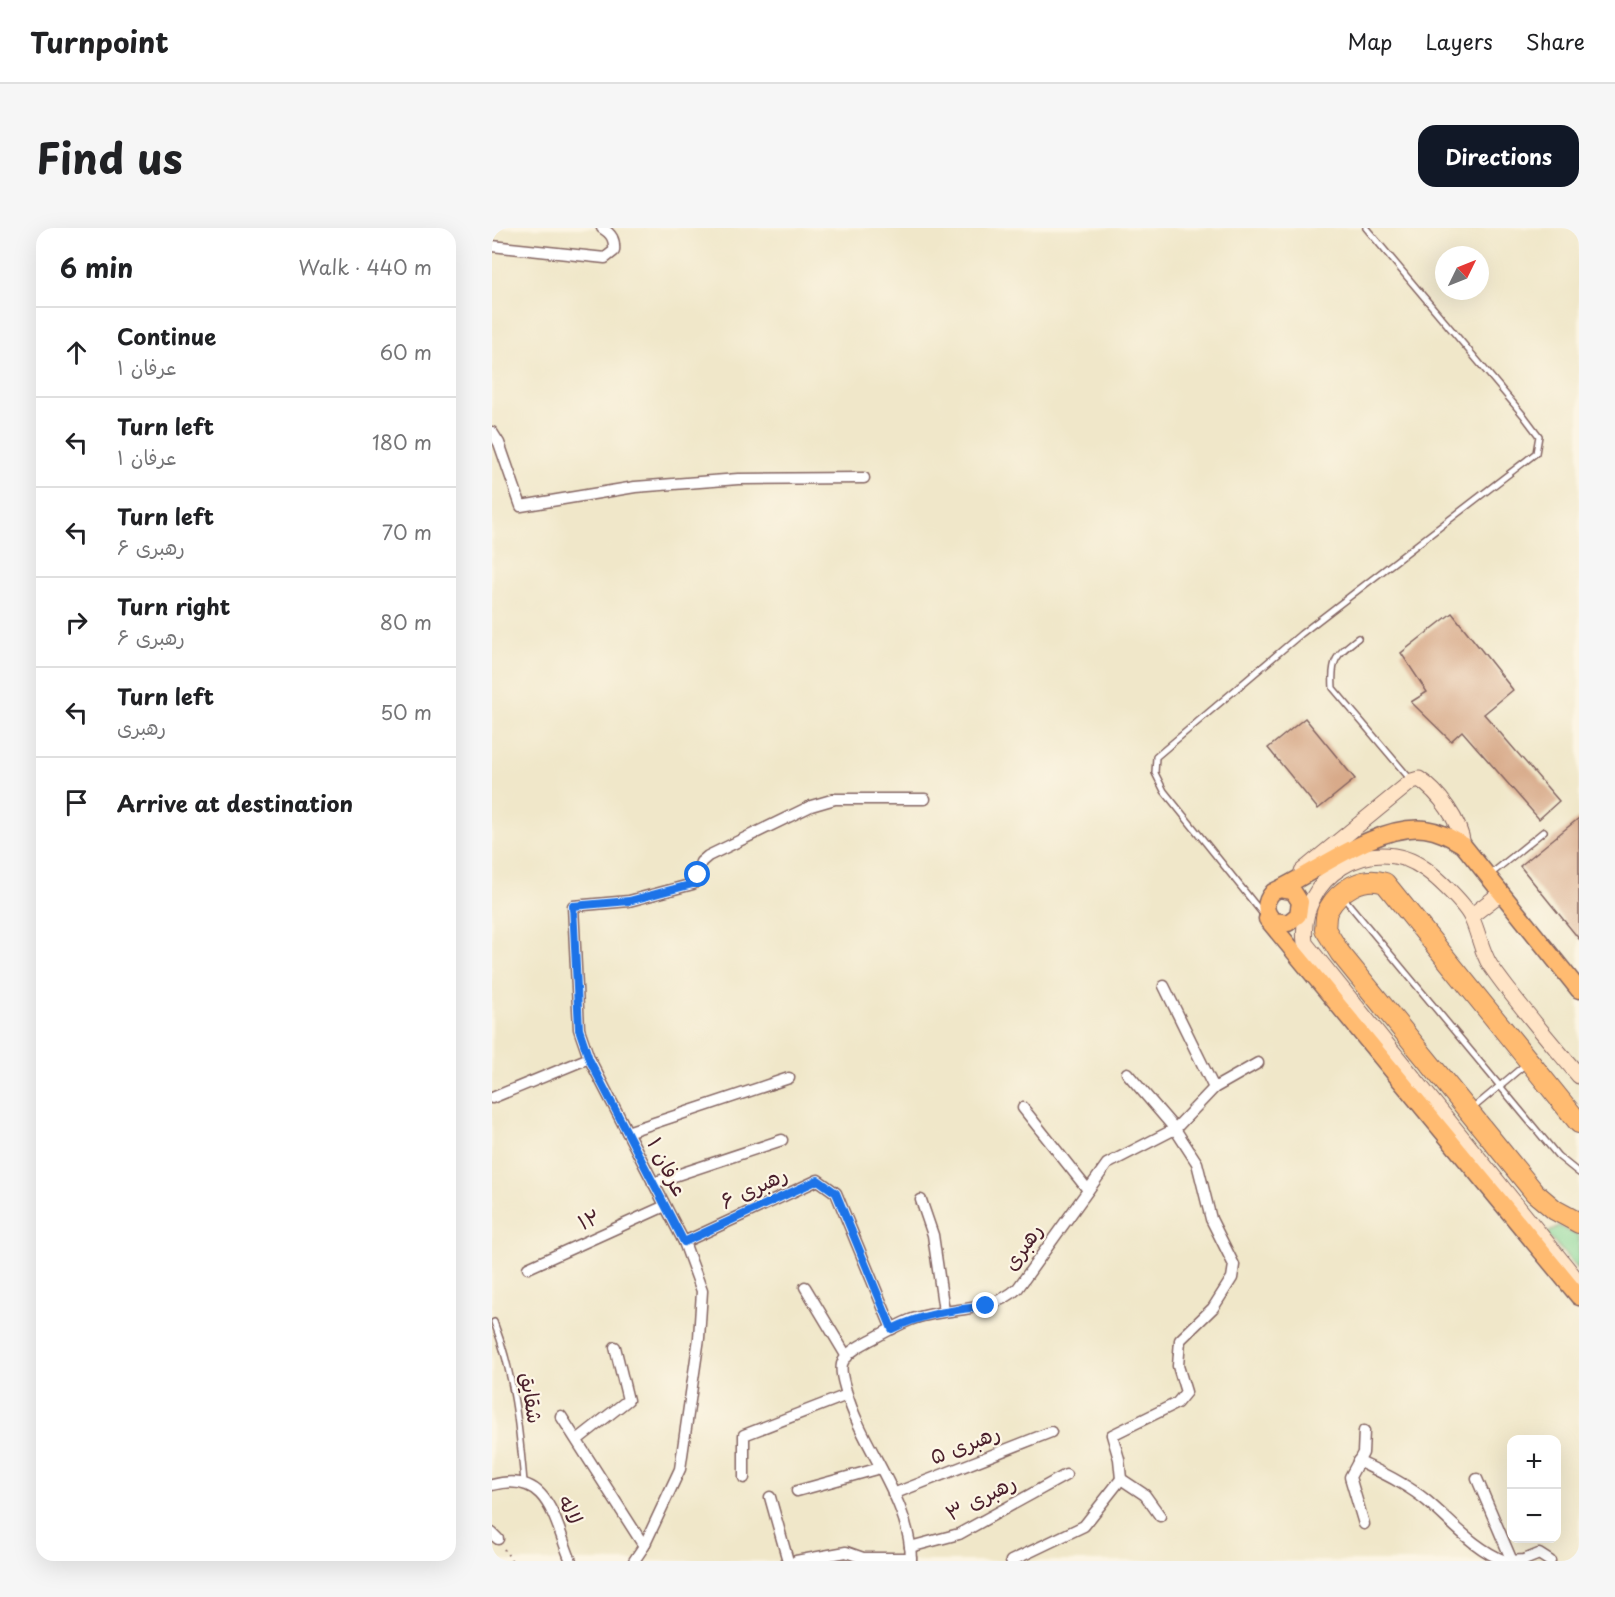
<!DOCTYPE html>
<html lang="en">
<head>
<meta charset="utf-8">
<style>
  :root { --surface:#fff; --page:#f6f6f6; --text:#202124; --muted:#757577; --line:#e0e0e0; --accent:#111827 }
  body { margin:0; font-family:"Playpen Sans","Playpen Sans Arabic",sans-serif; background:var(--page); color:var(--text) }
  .controls { position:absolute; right:18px; bottom:18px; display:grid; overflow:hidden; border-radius:12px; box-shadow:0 6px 24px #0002 }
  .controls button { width:54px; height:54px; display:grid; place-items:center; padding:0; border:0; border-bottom:2px solid var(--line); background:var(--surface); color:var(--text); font:30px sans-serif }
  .compass { position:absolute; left:943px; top:18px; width:54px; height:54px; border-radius:50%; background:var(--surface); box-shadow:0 6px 24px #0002; rotate:47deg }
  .stop { position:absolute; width:18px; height:18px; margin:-14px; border:4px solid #1a73e8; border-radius:50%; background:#fff }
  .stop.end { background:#1a73e8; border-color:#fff; box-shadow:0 2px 6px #0008 }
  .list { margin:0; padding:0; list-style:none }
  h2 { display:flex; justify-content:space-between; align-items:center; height:78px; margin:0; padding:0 24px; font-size:26px }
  h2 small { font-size:20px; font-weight:400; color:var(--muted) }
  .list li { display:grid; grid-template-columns:39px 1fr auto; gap:18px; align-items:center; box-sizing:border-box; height:90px; padding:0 24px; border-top:2px solid var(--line) }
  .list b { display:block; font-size:22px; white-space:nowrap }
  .list p { margin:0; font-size:20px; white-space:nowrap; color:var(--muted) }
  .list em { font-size:20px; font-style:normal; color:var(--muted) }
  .icon { flex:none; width:33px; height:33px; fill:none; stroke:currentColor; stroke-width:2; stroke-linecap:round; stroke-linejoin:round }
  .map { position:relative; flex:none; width:1087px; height:1333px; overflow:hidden; border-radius:18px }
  header { display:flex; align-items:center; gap:36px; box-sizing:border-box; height:84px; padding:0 30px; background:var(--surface); border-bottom:2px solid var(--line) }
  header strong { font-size:28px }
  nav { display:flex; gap:33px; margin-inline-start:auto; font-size:21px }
  .intro { display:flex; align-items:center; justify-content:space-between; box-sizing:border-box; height:144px; padding:0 36px }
  h1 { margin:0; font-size:42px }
  .button { padding:15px 27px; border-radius:18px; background:var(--accent); color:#fff; font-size:21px; font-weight:700 }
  main { display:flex; gap:36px; padding:0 36px }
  aside { flex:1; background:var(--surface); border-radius:18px; box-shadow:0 6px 24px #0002 }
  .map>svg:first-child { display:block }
</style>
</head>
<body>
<header>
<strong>Turnpoint</strong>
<nav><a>Map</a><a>Layers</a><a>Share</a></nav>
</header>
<div class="intro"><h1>Find us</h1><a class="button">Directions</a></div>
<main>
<aside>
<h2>6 min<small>Walk · 440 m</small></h2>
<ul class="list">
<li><svg class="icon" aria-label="ahead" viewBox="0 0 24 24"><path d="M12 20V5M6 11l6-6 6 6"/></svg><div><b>Continue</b><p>عرفان ۱</p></div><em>60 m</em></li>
<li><svg class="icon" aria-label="left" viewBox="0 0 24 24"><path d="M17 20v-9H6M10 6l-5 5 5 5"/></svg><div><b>Turn left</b><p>عرفان ۱</p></div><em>180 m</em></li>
<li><svg class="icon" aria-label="left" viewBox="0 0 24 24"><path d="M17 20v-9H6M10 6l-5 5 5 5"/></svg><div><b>Turn left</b><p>رهبری ۶</p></div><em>70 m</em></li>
<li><svg class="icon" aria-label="right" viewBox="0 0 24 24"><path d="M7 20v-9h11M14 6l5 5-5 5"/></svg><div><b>Turn right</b><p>رهبری ۶</p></div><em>80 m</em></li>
<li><svg class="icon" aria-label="left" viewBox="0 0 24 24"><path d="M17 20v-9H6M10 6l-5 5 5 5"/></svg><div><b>Turn left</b><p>رهبری</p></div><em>50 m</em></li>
<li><svg class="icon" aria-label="arrive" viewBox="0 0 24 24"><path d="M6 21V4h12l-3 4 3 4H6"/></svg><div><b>Arrive at destination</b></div></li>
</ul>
</aside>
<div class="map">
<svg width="1087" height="1333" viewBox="0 0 1087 1333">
  <rect width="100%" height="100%" fill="#fcf5e5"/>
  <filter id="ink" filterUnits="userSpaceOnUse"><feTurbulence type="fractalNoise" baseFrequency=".0167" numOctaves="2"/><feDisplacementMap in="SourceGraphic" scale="12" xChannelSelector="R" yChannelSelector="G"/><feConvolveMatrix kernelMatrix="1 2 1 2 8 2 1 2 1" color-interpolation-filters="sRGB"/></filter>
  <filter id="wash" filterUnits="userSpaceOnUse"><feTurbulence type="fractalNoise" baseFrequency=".008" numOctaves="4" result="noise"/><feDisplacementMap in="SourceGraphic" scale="24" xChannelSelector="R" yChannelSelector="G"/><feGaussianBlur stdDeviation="1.35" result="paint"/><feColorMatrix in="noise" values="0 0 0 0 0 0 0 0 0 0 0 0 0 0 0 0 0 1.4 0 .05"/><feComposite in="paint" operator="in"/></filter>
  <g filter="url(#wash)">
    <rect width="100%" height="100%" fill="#f0e7c9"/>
    <path fill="#86d797" stroke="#687b61" stroke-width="1.5" d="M1066,998L1087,1008V1042L1055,1006Z"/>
    <g id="blocks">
      <g fill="#d8aa8a">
        <path d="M960,385L1021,462L992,486L1067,573L1047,591L970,503L959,513L919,474L935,464L909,425Z"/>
        <path d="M813,490L863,551L826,581L776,520Z"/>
        <path d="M1087,590V711L1028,638Z"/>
      </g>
    </g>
  </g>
  <g filter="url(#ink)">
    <use href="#blocks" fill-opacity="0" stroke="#846562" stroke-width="1.5"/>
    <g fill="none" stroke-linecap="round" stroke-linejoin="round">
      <defs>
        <g id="lane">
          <path d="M866,410C844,427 839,431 841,460L919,552"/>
          <path d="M999,646L1052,603"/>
          <path d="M851,669L1066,928L1087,945"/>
          <path d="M770,685L672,563L663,545L664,529L809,406L1044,225L1047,208L1032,188L874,0"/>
          <path d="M980,881L1035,835"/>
          <path d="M2,1094C22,1146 27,1198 32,1254"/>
        </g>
        <g id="street">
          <path d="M0,18L113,30L122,23C123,12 120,6 110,0"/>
          <path d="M0,204L7,215L29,278L143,259L246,251L372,250"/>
          <path d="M672,758L722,860"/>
          <path d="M0,870L97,830"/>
          <path d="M531,880L596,962"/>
          <path d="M135,904L297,850"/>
          <path d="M161,955L290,912"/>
          <path d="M429,972L441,1007L452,1083"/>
          <path d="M192,1014L326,952L344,965L400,1101"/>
          <path d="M36,1040L173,978"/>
          <path d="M313,1059L355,1129"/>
          <path d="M69,1188L152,1318"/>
          <path d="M872,1203L871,1225L858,1249L872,1296"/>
          <path d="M85,1212L136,1172L123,1119"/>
          <path d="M866,1233C890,1245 915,1256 935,1273C960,1294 982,1321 1013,1333"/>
          <path d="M252,1250V1207L355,1167"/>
          <path d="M629,1251L627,1231L620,1207L685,1175L694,1164L686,1138L688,1112L721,1080L740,1050L742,1037L719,991L705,935L683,901L635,845"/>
          <path d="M629,1251L653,1267L668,1288"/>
          <path d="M985,1251L1020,1333"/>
          <path d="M0,1257C57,1242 61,1290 79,1333"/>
          <path d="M305,1263L388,1240"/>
          <path d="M401,1266L559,1204"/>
          <path d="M278,1269L296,1333"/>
          <path d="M0,1305L6,1311"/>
          <path d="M418,1319L467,1306L574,1247"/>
          <path d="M142,1333L152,1318L188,1241L207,1110L210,1063L192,1014L97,830L87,801L81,678L137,673L201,656L209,634L216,628L319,578L343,571H433"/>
          <path d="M304,1333L354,1324L371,1330H419"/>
          <path d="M419,1333C419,1271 370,1221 354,1163C352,1155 348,1145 350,1136C353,1127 365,1119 373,1115C388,1107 403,1098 418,1092C454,1078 497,1087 526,1060L615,936L683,901L722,860L766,835"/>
          <path d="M519,1333L592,1298L629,1251"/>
          <path d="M1018,1333L1032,1332L1047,1326L1058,1333"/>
        </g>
        <g id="secondary">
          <path d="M810,643L920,553L927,551C947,564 968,593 971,617"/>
          <path d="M979,688L1009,665"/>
          <path d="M1085,1052L813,715C805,650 879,602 933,641C946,650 974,677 980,691C987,706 989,723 998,737C1025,776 1057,812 1087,848"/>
        </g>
        <g id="primary">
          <path d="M787,661L801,663L808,674L806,687L796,695L782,693C772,684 772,674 781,664C823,645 886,595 933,601C948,603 959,610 971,617L1087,762"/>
          <path d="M775,691L1087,1069"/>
        </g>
        <path id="highway" d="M1087,895L893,655C871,647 847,662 836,682C833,687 834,696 833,701L848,725L1043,965L1063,982L1087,995"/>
      </defs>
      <use href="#lane" stroke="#846562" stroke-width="8"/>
      <use href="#street" stroke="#846562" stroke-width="13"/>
      <use href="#secondary" stroke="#846562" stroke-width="17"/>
      <use href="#primary" stroke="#846562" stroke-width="19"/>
      <use href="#highway" stroke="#846562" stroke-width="22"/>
      <path stroke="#846562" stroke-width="2" stroke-dasharray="1.5 4.5" stroke-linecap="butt" d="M12,1321L20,1333"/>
      <use href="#lane" stroke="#fff" stroke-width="5"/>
      <use href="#street" stroke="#fff" stroke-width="10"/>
      <use href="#secondary" stroke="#ffe4c6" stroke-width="15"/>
      <use href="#primary" stroke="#ffbb71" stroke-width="16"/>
      <use href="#highway" stroke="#ffbb71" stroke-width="20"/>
    </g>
  </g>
  <g fill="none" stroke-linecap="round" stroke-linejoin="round" filter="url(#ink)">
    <path stroke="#1a73e8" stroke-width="8" d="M206,647L201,656L137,673L81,678L87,801L97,831L192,1014L326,952L344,965L400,1101C430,1086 461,1082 494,1078"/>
  </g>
  <g text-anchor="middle" stroke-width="4.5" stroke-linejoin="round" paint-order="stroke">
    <g font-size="21" fill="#4a1f2b" stroke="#fcf5e5">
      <text transform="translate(175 939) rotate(63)" y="7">عرفان ۱</text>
      <text transform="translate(262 960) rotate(-25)" y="7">رهبری ۶</text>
      <text transform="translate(97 992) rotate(-24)" y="7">۱۲</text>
      <text transform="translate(531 1019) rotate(-55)" y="7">رهبری</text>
      <text transform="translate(39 1170) rotate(81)" y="7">شقایق</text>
      <text transform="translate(473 1217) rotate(-21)" y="7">رهبری ۵</text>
      <text transform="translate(489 1270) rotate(-27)" y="7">رهبری ۳</text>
      <text transform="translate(78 1282) rotate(66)" y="7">لاله</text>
    </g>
  </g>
</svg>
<div class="controls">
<button>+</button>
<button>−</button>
</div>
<svg class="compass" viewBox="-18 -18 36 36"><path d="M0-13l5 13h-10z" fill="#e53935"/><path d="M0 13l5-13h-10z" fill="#757577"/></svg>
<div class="stop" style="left:206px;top:647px"></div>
<div class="stop end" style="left:494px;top:1078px"></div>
</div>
</main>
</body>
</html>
